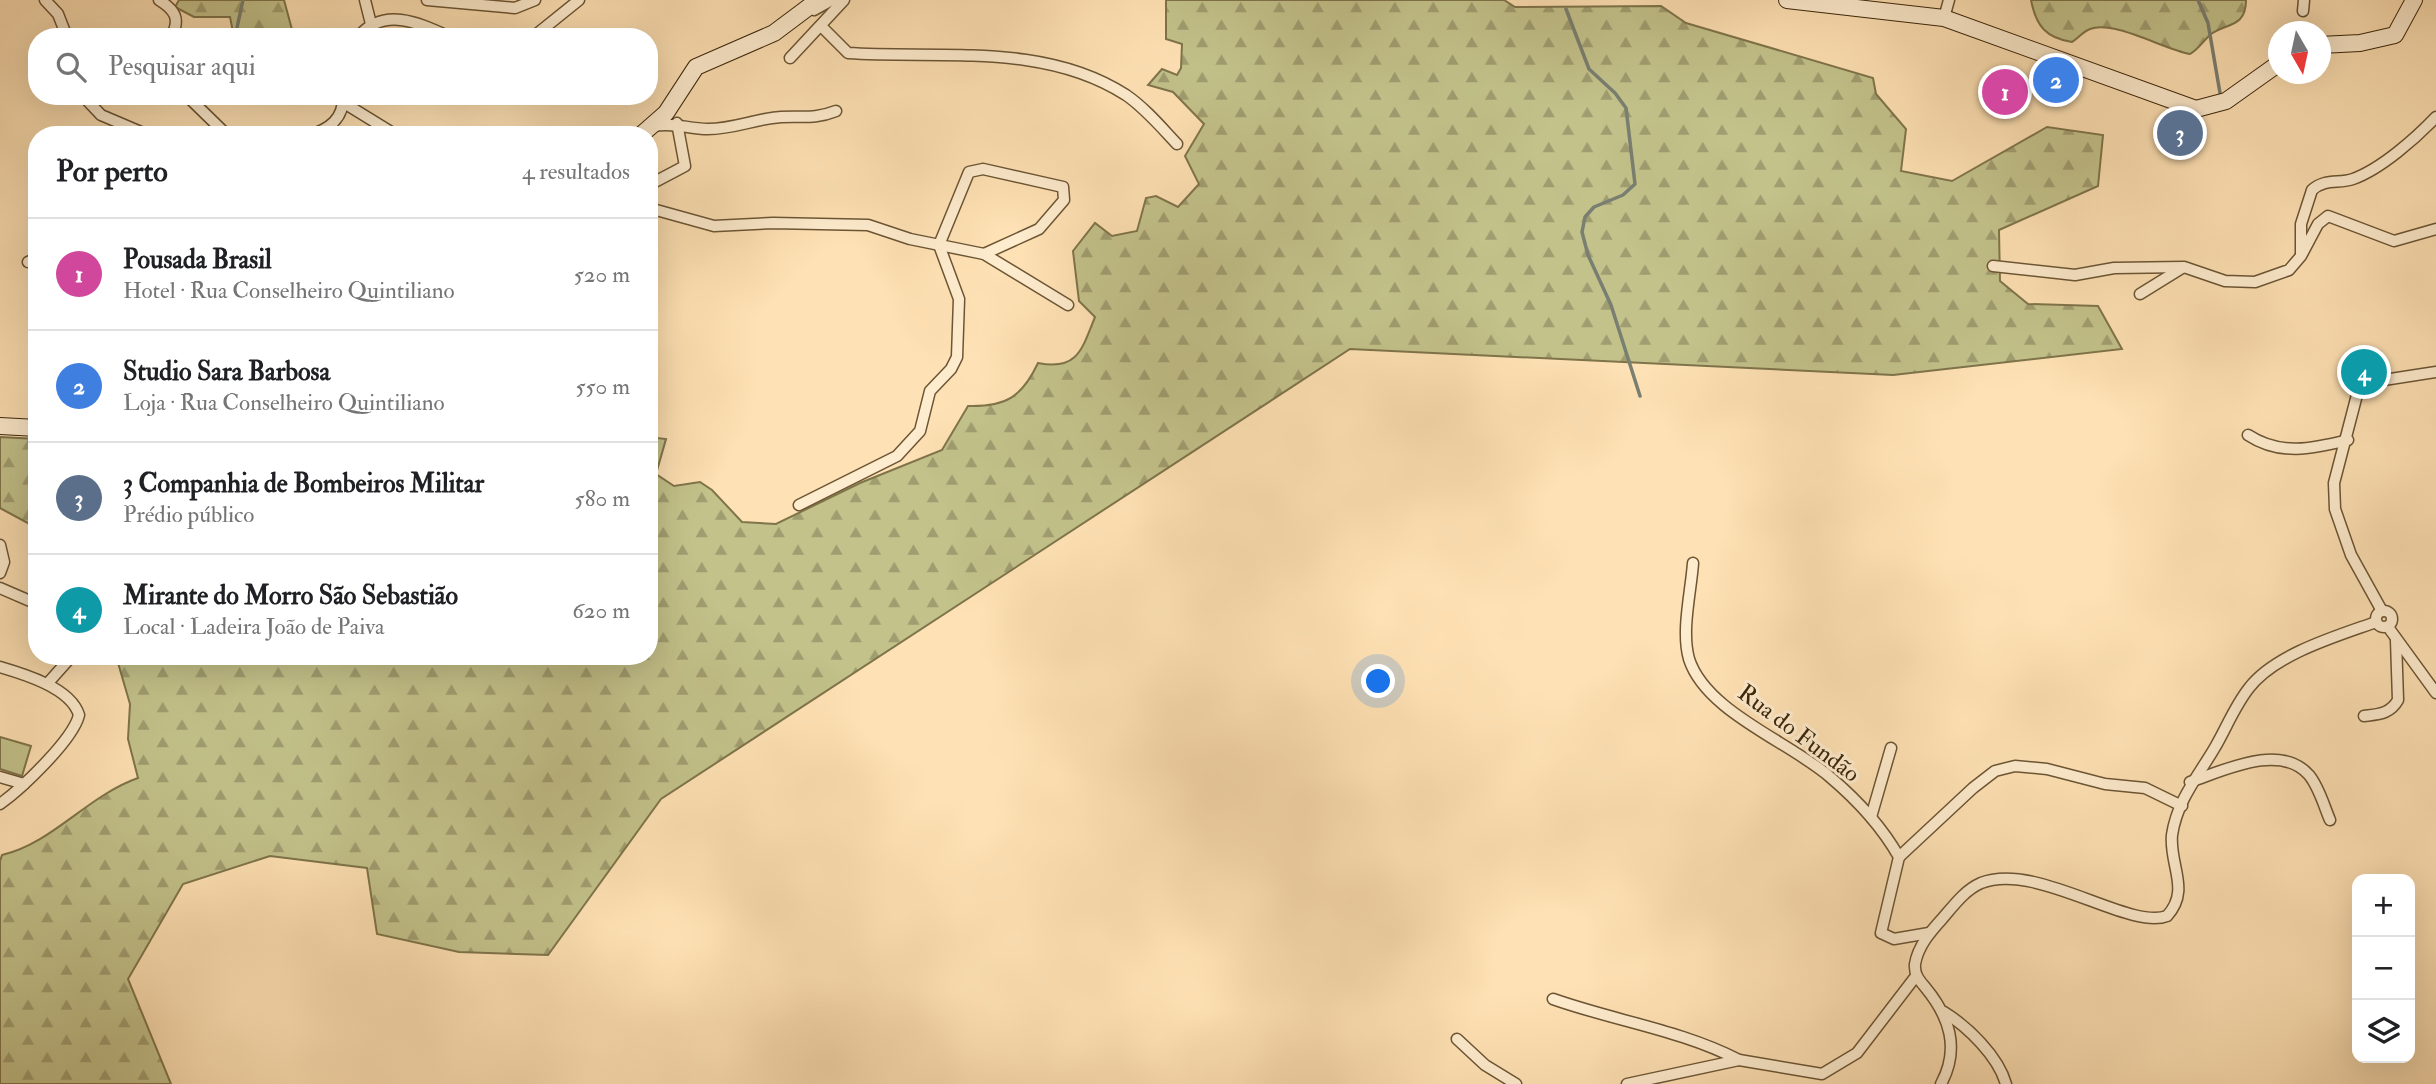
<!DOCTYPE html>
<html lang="pt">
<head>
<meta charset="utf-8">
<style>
  :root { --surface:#fff; --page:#f6f6f6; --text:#202124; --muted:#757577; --line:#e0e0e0; --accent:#0f766e }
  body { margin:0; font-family:"IM FELL Double Pica",serif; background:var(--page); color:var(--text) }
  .controls { position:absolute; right:21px; bottom:21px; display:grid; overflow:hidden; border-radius:14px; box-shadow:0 7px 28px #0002 }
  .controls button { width:63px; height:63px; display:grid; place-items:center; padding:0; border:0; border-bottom:2px solid var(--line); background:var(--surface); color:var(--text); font:35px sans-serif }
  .compass { position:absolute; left:2268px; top:21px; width:63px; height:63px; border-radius:50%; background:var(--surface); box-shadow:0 7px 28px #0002; rotate:171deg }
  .you { position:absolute; left:1379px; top:682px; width:24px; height:24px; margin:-18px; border:5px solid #fff; border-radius:50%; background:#1a73e8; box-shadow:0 0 0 10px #1a73e833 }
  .badge { display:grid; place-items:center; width:46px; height:46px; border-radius:50%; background:var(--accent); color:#fff; font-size:23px; font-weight:700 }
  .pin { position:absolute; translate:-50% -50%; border:4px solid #fff; box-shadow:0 2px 7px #0006 }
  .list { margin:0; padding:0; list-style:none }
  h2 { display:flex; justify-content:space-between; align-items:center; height:91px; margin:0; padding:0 28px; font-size:30px }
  h2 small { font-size:23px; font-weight:400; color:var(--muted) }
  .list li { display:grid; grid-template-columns:46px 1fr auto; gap:21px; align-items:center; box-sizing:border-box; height:112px; padding:0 28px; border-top:2px solid var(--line) }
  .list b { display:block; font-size:26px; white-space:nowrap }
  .list p { margin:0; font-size:23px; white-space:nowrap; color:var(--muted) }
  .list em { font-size:23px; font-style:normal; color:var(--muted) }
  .icon { flex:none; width:38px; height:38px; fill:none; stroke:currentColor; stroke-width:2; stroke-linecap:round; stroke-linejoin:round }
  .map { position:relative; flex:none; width:2436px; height:1084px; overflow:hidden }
  .search { position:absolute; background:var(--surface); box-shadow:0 7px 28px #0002; left:28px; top:28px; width:630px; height:77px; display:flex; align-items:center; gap:18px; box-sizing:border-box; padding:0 24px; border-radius:28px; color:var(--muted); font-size:26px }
  .panel { position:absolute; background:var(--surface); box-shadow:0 7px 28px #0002; left:28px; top:126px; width:630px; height:539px; border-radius:28px }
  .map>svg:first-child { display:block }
</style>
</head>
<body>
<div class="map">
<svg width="2436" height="1084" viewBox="0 0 2436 1084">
  <defs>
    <pattern id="forest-firs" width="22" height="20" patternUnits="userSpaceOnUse" patternTransform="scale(1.75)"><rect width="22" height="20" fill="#c3c28b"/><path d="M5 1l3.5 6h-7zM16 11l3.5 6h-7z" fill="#a09d70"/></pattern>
  </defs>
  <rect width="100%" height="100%" fill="#fee1b4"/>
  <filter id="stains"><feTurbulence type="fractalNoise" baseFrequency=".00286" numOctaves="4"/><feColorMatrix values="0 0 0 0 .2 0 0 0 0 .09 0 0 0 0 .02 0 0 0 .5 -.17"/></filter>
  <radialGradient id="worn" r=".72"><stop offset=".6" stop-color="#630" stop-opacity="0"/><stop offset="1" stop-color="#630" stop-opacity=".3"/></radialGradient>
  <g fill="url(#forest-firs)" stroke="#7f744a" stroke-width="2">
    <path d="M179,0H284L294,37H234L230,17H194L175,7Z"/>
    <path d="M1166,0H1504L1515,7L1661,6L1686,23L1873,78L1876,94L1906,129L1901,171L1952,181L2047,127L2103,135L2098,186L1999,230L2000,281L2028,304L2098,306L2122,349L1893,375L1350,349L661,799L548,955L459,952L377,934L367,868L270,856L183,884L128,979L171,1084H0V861L2,855C53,843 87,796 138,778L128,739L130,704L116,656H649V437L666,439L656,474L674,486L700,482L712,490L742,522L776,524L860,483L942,450L968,406C1006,407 1022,397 1038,363C1078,371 1082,349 1095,317L1079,301L1073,251L1095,223L1112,236L1137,231L1146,198L1156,196L1178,207L1199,184L1185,156L1204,124L1173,92L1148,85L1162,69L1177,75L1181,68L1182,44L1166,39Z"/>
    <path d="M2031,0H2246C2246,28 2226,23 2211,34C2203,41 2199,49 2190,54C2163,49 2114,20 2090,29C2084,31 2078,38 2072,42C2046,38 2036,26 2031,0Z"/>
    <path d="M0,437L37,439V528L0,508Z"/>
  </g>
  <path fill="#c3c28b" stroke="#7f744a" stroke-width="2" d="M0,737L31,746L22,776L0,769Z"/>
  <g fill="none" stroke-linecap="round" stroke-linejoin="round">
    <g stroke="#797f71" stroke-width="3.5">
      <path d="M2198,0L2208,23L2220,93"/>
      <path d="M1566,9L1589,69L1615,93L1626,108L1635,184L1623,195L1594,207L1585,217L1582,232L1588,255L1611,305L1640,396"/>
      <path d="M235,37L243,0"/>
    </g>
    <defs>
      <g id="street">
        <path d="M45,0L58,14L67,37"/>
        <path d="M159,0C175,10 181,19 171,37"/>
        <path d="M365,0L371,24"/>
        <path d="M427,0L515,8L535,0"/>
        <path d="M814,10L832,0"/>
        <path d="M2303,11L2304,0"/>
        <path d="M1944,18L1949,0"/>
        <path d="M821,26L848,53C940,59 1044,42 1126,95C1145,108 1161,127 1177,144"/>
        <path d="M358,37C384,6 419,23 450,37"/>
        <path d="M533,37L579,0"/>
        <path d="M790,58L844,0"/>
        <path d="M83,96L101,115L148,135"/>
        <path d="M187,96L227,135"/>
        <path d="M344,103L396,135"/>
        <path d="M654,126C674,122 688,129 708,129C731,129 750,121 772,118C796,114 811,121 836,111"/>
        <path d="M310,135C329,129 344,119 343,96"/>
        <path d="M649,185L685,166L677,123"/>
        <path d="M649,208L714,226L773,223L868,225L910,239L984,254L1068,305"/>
        <path d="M2301,254V224L2312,190C2325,178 2339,184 2353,179C2381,169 2416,138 2436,117"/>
        <path d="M28,262L37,258"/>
        <path d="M1993,266L2075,275L2114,268L2184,267L2225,281L2255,282L2289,270L2301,256L2318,224L2328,216L2394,241L2436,229"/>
        <path d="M2140,294L2182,268"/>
        <path d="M2248,435C2280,456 2312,449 2348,440"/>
        <path d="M799,505L897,456L920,431L930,391L951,369L957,357L959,299L939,245L969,172L983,169L1063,187L1064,200L1039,229L984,254"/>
        <path d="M0,545L4,562L0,573"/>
        <path d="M1693,563C1691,592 1681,631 1689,659C1706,712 1790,742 1830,777C1856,799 1882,827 1899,857L1881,933L1894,939L1929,933"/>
        <path d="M0,588L37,604"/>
        <circle cx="2384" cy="619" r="8"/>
        <path d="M2382,611L2351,555L2335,509L2334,483L2358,391L2371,382L2436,372"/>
        <path d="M2388,627L2436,693"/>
        <path d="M0,667C24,674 71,688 79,715C73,740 21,789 0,804"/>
        <path d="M47,684L72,656"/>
        <path d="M2364,716C2379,714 2390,714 2398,700L2396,640"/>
        <path d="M0,777L24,784"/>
        <path d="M2190,782C2223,771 2280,742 2309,775C2319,787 2324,806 2330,820"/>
        <path d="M1871,817L1891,748"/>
        <path d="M1899,857L1973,788L1995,771L2015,766L2047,769L2105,784L2145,788L2182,806"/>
        <path d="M1553,999C1615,1021 1681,1030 1739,1060"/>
        <path d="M1944,1012C1968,1027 1998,1056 2006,1084"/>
        <path d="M1457,1039L1485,1065L1516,1084"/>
        <path d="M1627,1084L1739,1060L1822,1074L1857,1053L1916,976"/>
        <path d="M1941,1084C1960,1049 1950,1017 1925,987C1919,980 1914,974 1915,964C1918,946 1931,931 1942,919C1954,905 1965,890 1981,883C2036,861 2130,931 2167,916C2191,890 2169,865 2172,835C2177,801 2198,776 2214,749C2226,729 2234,707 2249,688C2275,654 2337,636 2376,622"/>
      </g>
      <g id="secondary">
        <path d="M1787,0L1944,18L2196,109L2226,101L2278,64"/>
        <path d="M2320,45L2360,43L2395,35L2414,0"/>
        <path d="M641,135L666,113L696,67L774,33L818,0"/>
        <path d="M0,426L37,428"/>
      </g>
    </defs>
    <use href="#street" stroke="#6c5534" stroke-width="13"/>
    <use href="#secondary" stroke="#3b260a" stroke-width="18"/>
    <use href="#street" stroke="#feecce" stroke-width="10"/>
    <use href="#secondary" stroke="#feecce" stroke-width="16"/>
  </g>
  <g text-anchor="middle" stroke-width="6" stroke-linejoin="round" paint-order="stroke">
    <g font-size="24" fill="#3b260a" stroke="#feecce">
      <text transform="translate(1799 733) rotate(37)" y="8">Rua do Fundão</text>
    </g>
  </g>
  <rect width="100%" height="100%" filter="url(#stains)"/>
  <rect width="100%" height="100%" fill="url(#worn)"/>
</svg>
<div class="controls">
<button>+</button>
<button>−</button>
<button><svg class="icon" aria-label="layers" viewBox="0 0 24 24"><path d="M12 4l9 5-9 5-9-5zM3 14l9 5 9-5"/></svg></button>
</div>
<svg class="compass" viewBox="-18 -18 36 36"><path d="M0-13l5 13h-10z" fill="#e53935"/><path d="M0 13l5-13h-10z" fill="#757577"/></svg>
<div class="you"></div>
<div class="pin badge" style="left:2005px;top:92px;background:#d1479c">1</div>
<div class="pin badge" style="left:2056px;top:80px;background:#3f7fe0">2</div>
<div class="pin badge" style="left:2180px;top:133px;background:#5c6f8a">3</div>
<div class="pin badge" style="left:2364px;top:372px;background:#0f9aa8">4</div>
<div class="search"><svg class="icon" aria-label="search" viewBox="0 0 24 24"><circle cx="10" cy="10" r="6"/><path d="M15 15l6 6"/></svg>Pesquisar aqui</div>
<section class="panel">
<h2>Por perto<small>4 resultados</small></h2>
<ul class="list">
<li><span class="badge" style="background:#d1479c">1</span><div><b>Pousada Brasil</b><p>Hotel · Rua Conselheiro Quintiliano</p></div><em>520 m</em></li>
<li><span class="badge" style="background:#3f7fe0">2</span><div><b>Studio Sara Barbosa</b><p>Loja · Rua Conselheiro Quintiliano</p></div><em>550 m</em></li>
<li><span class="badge" style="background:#5c6f8a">3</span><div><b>3 Companhia de Bombeiros Militar</b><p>Prédio público</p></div><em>580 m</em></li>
<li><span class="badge" style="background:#0f9aa8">4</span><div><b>Mirante do Morro São Sebastião</b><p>Local · Ladeira João de Paiva</p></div><em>620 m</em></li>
</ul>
</section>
</div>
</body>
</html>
